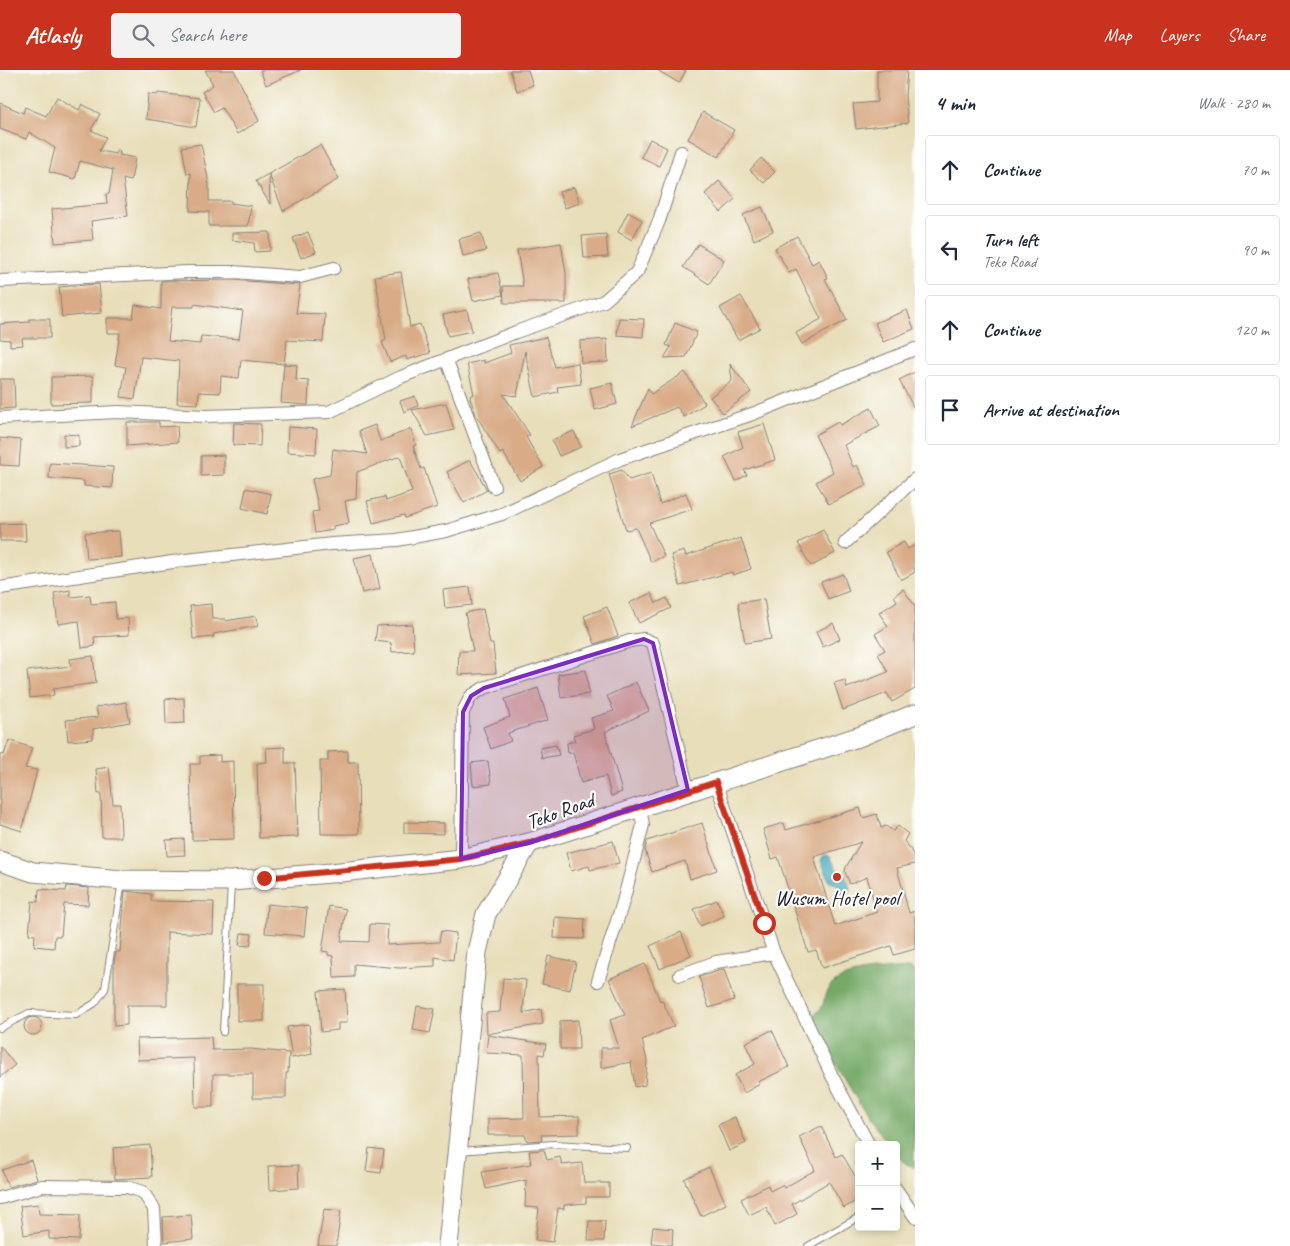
<!DOCTYPE html>
<html lang="en">
<head>
<meta charset="utf-8">
<style>
  :root { --surface:#fff; --page:#f2f2f3; --text:#1f2937; --muted:#747a83; --line:#e0e1e3; --accent:#c8321e }
  body { margin:0; font-family:Caveat,sans-serif; background:var(--page); color:var(--text) }
  .controls { position:absolute; right:15px; bottom:15px; display:grid; overflow:hidden; border-radius:5px; box-shadow:0 2px 8px #0003 }
  .controls button { width:45px; height:45px; display:grid; place-items:center; padding:0; border:0; border-bottom:1px solid var(--line); background:var(--surface); color:var(--text); font:25px sans-serif }
  .stop { position:absolute; width:15px; height:15px; margin:-11px; border:4px solid #c8321e; border-radius:50%; background:#fff }
  .stop.end { background:#c8321e; border-color:#fff; box-shadow:0 1px 5px #0008 }
  .list { margin:0; padding:0; list-style:none }
  h2 { display:flex; justify-content:space-between; align-items:center; height:65px; margin:0; padding:0 20px; font-size:21px }
  h2 small { font-size:16px; font-weight:400; color:var(--muted) }
  .list li { display:grid; grid-template-columns:32px 1fr auto; gap:15px; align-items:center; box-sizing:border-box; height:70px; margin:0 10px 10px; padding:0 10px; border:1px solid var(--line); border-radius:5px }
  .list b { display:block; font-size:19px; white-space:nowrap }
  .list p { margin:0; font-size:16px; white-space:nowrap; color:var(--muted) }
  .list em { font-size:16px; font-style:normal; color:var(--muted) }
  .icon { flex:none; width:28px; height:28px; fill:none; stroke:currentColor; stroke-width:2; stroke-linecap:round; stroke-linejoin:round }
  .map { position:relative; flex:none; width:915px; height:1176px; overflow:hidden }
  header { display:flex; align-items:center; gap:30px; box-sizing:border-box; height:70px; padding:0 25px; background:var(--accent); color:#fff }
  header strong { font-size:24px }
  nav { display:flex; gap:28px; margin-inline-start:auto; font-size:18px }
  .search { width:350px; height:45px; background:var(--page); display:flex; align-items:center; gap:12px; box-sizing:border-box; padding:0 18px; border-radius:5px; color:var(--muted); font-size:19px }
  main { display:flex }
  aside { flex:1; background:var(--surface) }
  .map>svg:first-child { display:block }
</style>
</head>
<body>
<header>
<strong>Atlasly</strong>
<div class="search"><svg class="icon" aria-label="search" viewBox="0 0 24 24"><circle cx="10" cy="10" r="6"/><path d="M15 15l6 6"/></svg>Search here</div>
<nav><a>Map</a><a>Layers</a><a>Share</a></nav>
</header>
<main>
<div class="map">
<svg width="915" height="1176" viewBox="0 0 915 1176">
  <rect width="100%" height="100%" fill="#fdfcf7"/>
  <filter id="ink" filterUnits="userSpaceOnUse"><feTurbulence type="fractalNoise" baseFrequency=".02" numOctaves="2"/><feDisplacementMap in="SourceGraphic" scale="10" xChannelSelector="R" yChannelSelector="G"/><feConvolveMatrix kernelMatrix="1 2 1 2 8 2 1 2 1" color-interpolation-filters="sRGB"/></filter>
  <filter id="wash" filterUnits="userSpaceOnUse"><feTurbulence type="fractalNoise" baseFrequency=".0096" numOctaves="4" result="noise"/><feDisplacementMap in="SourceGraphic" scale="20" xChannelSelector="R" yChannelSelector="G"/><feGaussianBlur stdDeviation="1.12" result="paint"/><feColorMatrix in="noise" values="0 0 0 0 0 0 0 0 0 0 0 0 0 0 0 0 0 1.4 0 .05"/><feComposite in="paint" operator="in"/></filter>
  <g filter="url(#wash)">
    <rect width="100%" height="100%" fill="#e8deba"/>
    <path fill="#74a966" stroke="#4b6650" d="M909,898L915,901L914,1098C903,1093 896,1087 896,1075H890L868,1048L818,964L815,944C828,934 821,928 829,918C842,900 888,900 909,898Z"/>
    <path fill="#3da9bc" stroke="#30667c" d="M826,785L830,786L837,800L844,802L851,821L847,827L841,826L837,814L830,812L821,791L823,786Z"/>
    <g id="blocks">
      <g fill="#d9ac87" fill-rule="evenodd">
        <path d="M205,0H234L259,51L237,64L222,38L214,42L202,22L213,15Z"/>
        <path d="M260,0H301L266,15Z"/>
        <path d="M510,0H528L533,15L517,21Z"/>
        <path d="M657,0H686L679,13Z"/>
        <path d="M877,0H907L905,26L908,53L856,59L853,34L877,32Z"/>
        <path d="M158,23L200,28L196,57L146,49L148,24L157,25Z"/>
        <path d="M57,27L79,40L82,34L100,44L91,60L106,67L99,81L116,84V80H119L120,85L135,88L131,111L123,109L128,146L91,151L93,170L55,173L52,139L107,134L106,124H109L113,100L80,91L75,109L49,102L55,78L29,62L26,69L0,59V33L23,43L25,37L46,46Z"/>
        <path d="M703,42L734,60L719,87L688,69Z"/>
        <path d="M650,69L667,78L659,96L641,87Z"/>
        <path d="M201,74L209,114V131H231V133L251,136L248,156H209V142L190,141L191,103L187,104L182,77Z"/>
        <path d="M320,75L339,109L283,141L269,104L270,134L256,111Z"/>
        <path d="M761,88L775,102L764,113L750,100Z"/>
        <path d="M719,111L735,129L721,142L705,124Z"/>
        <path d="M574,117L580,133L565,138L559,122Z"/>
        <path d="M762,137L773,161L754,170L743,145Z"/>
        <path d="M628,142L642,150L632,170L618,162Z"/>
        <path d="M270,162V181L255,182L254,173L232,170V163Z"/>
        <path d="M308,162L316,182L301,188L293,168Z"/>
        <path d="M481,163L486,181L463,186L459,169Z"/>
        <path d="M606,164L608,187L584,188L582,166Z"/>
        <path d="M797,166L812,194L819,190L828,208L825,209L847,250L802,274L796,263L821,249L796,199L789,203L775,178Z"/>
        <path d="M561,173L566,203V233H504L503,216H523L517,180Z"/>
        <path d="M698,174L724,190L709,214L683,197Z"/>
        <path d="M401,202L410,257L420,254L430,283L407,290L406,286L390,292L382,272L386,270L375,206Z"/>
        <path d="M498,203L503,225L473,231L468,209Z"/>
        <path d="M233,210L300,215L296,243L325,244L323,272L287,270L284,294L297,295L296,310L309,311L308,335L281,333L284,294L241,290L239,308L221,306L220,323L199,322L198,334L177,333L179,291L141,287L135,329L121,327L126,297L115,295L120,263H107V248H133L135,235L161,239V211ZM194,234L243,241L239,269L201,266L200,274L168,271L172,237H194Z"/>
        <path d="M99,214L102,243L62,247L59,217Z"/>
        <path d="M741,226L760,258L738,270L720,238Z"/>
        <path d="M467,240L472,261L448,266L443,245Z"/>
        <path d="M907,240L914,259L883,272L875,253Z"/>
        <path d="M619,248L644,249L643,267L617,265Z"/>
        <path d="M29,249H50V268H22L23,275L10,276V270L0,269V254L29,252Z"/>
        <path d="M675,253L697,262L686,287L664,288L671,277L666,275Z"/>
        <path d="M546,267L555,297L578,293L581,314L557,317L558,322L535,327L525,281L517,326L503,324L530,365L526,367L543,397L520,411L503,382L500,384L476,345L470,328L471,325L474,324L467,294L484,290V293L511,283L509,275Z"/>
        <path d="M607,269L608,292L581,293L580,271Z"/>
        <path d="M730,294L751,322L723,343L710,327L732,311Z"/>
        <path d="M685,302L705,334L684,347L677,337L632,356L648,318L651,324Z"/>
        <path d="M915,302V340L899,310Z"/>
        <path d="M93,306V333L51,334V307Z"/>
        <path d="M0,309H14L15,338L0,339Z"/>
        <path d="M612,313L617,334L595,340L590,318Z"/>
        <path d="M415,326L418,336L404,342L400,331Z"/>
        <path d="M446,333L454,360L427,366L412,340Z"/>
        <path d="M871,338L880,356L844,375L853,397L857,395L867,415L829,434L816,412L833,402L815,365L838,352L840,355Z"/>
        <path d="M127,352H159V357L177,356L178,372L127,376Z"/>
        <path d="M234,353L261,354L260,376L233,375Z"/>
        <path d="M764,354L775,390L744,400L747,405L736,411L724,387L743,377L738,362Z"/>
        <path d="M375,355L380,371L411,359L416,375L413,376L421,399L424,398L437,437L405,448L404,445L373,453L367,431L385,427L386,431L412,422L400,386L357,402L356,429L345,431L349,453L333,456V460L315,463L312,442L319,441L312,409L330,405L333,379L367,384L359,361Z"/>
        <path d="M288,357L317,359L316,384L287,382Z"/>
        <path d="M574,361L581,377L559,386L552,370Z"/>
        <path d="M64,364L79,365V376L64,377Z"/>
        <path d="M0,368L21,370L19,396L0,395Z"/>
        <path d="M224,385V405L201,406V386Z"/>
        <path d="M470,390L487,420L464,433L447,402Z"/>
        <path d="M50,393L113,397L112,418L84,416V411L49,408Z"/>
        <path d="M622,400L629,410L651,403L660,434L686,423L692,439L649,453L664,486L651,492L636,458L626,460L609,404Z"/>
        <path d="M246,418L271,424L267,444L242,438Z"/>
        <path d="M25,453L26,471H0V454Z"/>
        <path d="M823,460L835,483L814,495H810L798,473Z"/>
        <path d="M119,461L121,487L87,489L85,463Z"/>
        <path d="M741,468L751,499L733,505L732,502L680,516L671,485L684,481L686,486Z"/>
        <path d="M904,472L908,479L915,475V502L901,510L886,482Z"/>
        <path d="M373,484L380,519L362,523L354,488Z"/>
        <path d="M843,504L849,521L828,529L821,512Z"/>
        <path d="M470,517L472,535L445,538L443,520Z"/>
        <path d="M903,519L915,536V619L892,632L887,623L843,640L834,613L845,610L847,618L888,602L878,584L885,580L875,564L888,556L879,543L897,531L894,526Z"/>
        <path d="M70,520L71,527L90,525L91,534L115,532L116,549L128,548L129,565L94,567L95,576L82,578L79,551L58,554L54,523Z"/>
        <path d="M651,523L656,533L667,528L671,538L639,553L629,533Z"/>
        <path d="M764,529L771,569L745,573L738,533Z"/>
        <path d="M211,534L212,549H225V551L256,546L258,556L213,564L214,567L193,569L190,536Z"/>
        <path d="M607,537L618,566L595,574L584,546Z"/>
        <path d="M483,539L490,574H493L496,603L458,605L459,581H473L465,543Z"/>
        <path d="M833,553L840,569L823,577L816,562Z"/>
        <path d="M412,554L414,581L392,582L391,573L375,571L377,556Z"/>
        <path d="M93,586L96,613L53,619L54,625L30,628L27,601L71,596L70,589Z"/>
        <path d="M586,600L589,624L561,628L558,604Z"/>
        <path d="M636,612L649,641L605,662L622,722L611,726L606,706L581,713L573,682L568,683L567,673L575,671L573,665L594,659L591,648L614,641L607,626Z"/>
        <path d="M538,618L548,650L508,663L511,671L491,679L483,657L510,647L505,629Z"/>
        <path d="M184,628L185,653L166,654L165,629Z"/>
        <path d="M126,632L130,652L93,659V669L68,671L66,650L98,647L96,637Z"/>
        <path d="M9,670L32,678L25,698L37,700L22,761L0,754V684L4,685Z"/>
        <path d="M556,675L559,685L542,688L540,678Z"/>
        <path d="M285,677V693H295L298,767L259,768L257,693L267,692L266,678Z"/>
        <path d="M348,681V692H358L359,764H321L320,691H328V682Z"/>
        <path d="M220,685V692L233,691L234,769L192,770L190,694H200V686Z"/>
        <path d="M488,691L491,714L473,716L471,693Z"/>
        <path d="M109,697L113,734H120L121,767H102L101,723L98,724L96,699Z"/>
        <path d="M860,738L863,748L877,744L881,758L886,756L893,761L898,756L908,764L904,771L909,777L915,788V794L897,798L909,843L915,841V879L894,885L891,876L822,898L816,880L808,882L778,787L772,789L763,759L784,753L786,760ZM861,772L846,797L845,802L850,814L867,807L877,842L835,856L814,787Z"/>
        <path d="M404,752L444,753V764L404,763Z"/>
        <path d="M702,753L717,800L690,809L685,791L652,802L645,780L647,771Z"/>
        <path d="M184,769L185,785L167,786L166,770Z"/>
        <path d="M613,771L619,793L590,800L589,796L571,801L566,783Z"/>
        <path d="M67,816L89,818L88,835L64,834L61,866H55L54,878L34,876L35,865L29,864L32,831L38,832L39,819L66,821Z"/>
        <path d="M125,821L151,824V831L214,832L213,864L167,862V935H127V955L114,956V892L116,882H120Z"/>
        <path d="M717,830L724,846L700,856L694,839Z"/>
        <path d="M267,834L307,838L304,866L265,863Z"/>
        <path d="M329,836L346,839L341,871L369,872L370,854L388,855L387,875L439,872L441,861L456,863L453,890L435,887V896L400,898L354,894V907L334,908L333,886L328,885V882L322,881Z"/>
        <path d="M555,847L585,849L584,869L554,868Z"/>
        <path d="M681,862L691,885L660,899L650,876Z"/>
        <path d="M241,863L252,864L250,876L239,875Z"/>
        <path d="M548,886L576,892L570,920L542,914Z"/>
        <path d="M645,894L660,931L662,930L674,956L642,970L647,991L645,1015L635,1017L631,992L601,998V978H619L610,950L625,945L609,909Z"/>
        <path d="M724,899L734,930L709,938L699,907Z"/>
        <path d="M503,908L526,910L523,943L541,939L543,954L487,964L486,943L500,942Z"/>
        <rect x="237" y="914" width="27" height="37"/>
        <path d="M345,919L347,953H338V960L321,962L318,921Z"/>
        <path d="M417,936L435,939L430,963L413,960Z"/>
        <circle cx="33" cy="956" r="9"/>
        <path d="M578,950L579,979H560V951Z"/>
        <path d="M309,954L312,984L292,988L287,957Z"/>
        <path d="M772,960L789,997L758,1012L760,1014L744,1023L735,1005L755,994L745,973Z"/>
        <path d="M488,965L546,974L544,985L539,984L540,1047L579,1046V1064L541,1065L542,1070L527,1071L525,1065H488V1049L524,1048L523,985L486,983Z"/>
        <path d="M211,967L212,980L251,979L289,983L288,1003H286V1028H253V1004H213V1037H195L194,988L138,990L137,969Z"/>
        <path d="M0,976L15,995L0,1007Z"/>
        <path d="M735,1047L746,1073L729,1081L718,1055Z"/>
        <path d="M821,1056L836,1087L842,1084L859,1113V1129L844,1138L829,1112L792,1134L797,1144L775,1156L766,1137L749,1145L741,1129L768,1115L770,1121L782,1115L784,1118L815,1100L799,1067Z"/>
        <path d="M150,1075L152,1107L115,1109L113,1078Z"/>
        <path d="M369,1078L384,1080L381,1103L366,1101Z"/>
        <path d="M544,1080L547,1090L560,1087L562,1095L582,1093L584,1113H609V1127H586V1133L564,1135V1139L558,1138L553,1172L535,1170L539,1138L525,1137L526,1110L486,1119L482,1102L531,1094L529,1081Z"/>
        <path d="M31,1090L37,1109L8,1117L2,1100Z"/>
        <path d="M298,1095L299,1118L269,1120L268,1096Z"/>
        <path d="M709,1097L726,1134L701,1146L684,1109Z"/>
        <path d="M38,1134L39,1144L80,1145L79,1170L49,1169V1161L24,1165L20,1136Z"/>
        <path d="M324,1139L341,1141L336,1176H318Z"/>
        <path d="M191,1145L193,1169L164,1172L163,1147Z"/>
        <path d="M589,1151H605L604,1171H588Z"/>
        <path d="M653,1157L673,1159L672,1175L651,1173Z"/>
      </g>
    </g>
  </g>
  <g filter="url(#ink)">
    <use href="#blocks" fill-opacity="0" stroke="#85807a" stroke-width="1"/>
    <g fill="none" stroke-linecap="round" stroke-linejoin="round">
      <defs>
        <g id="lane">
          <path d="M0,958L29,943L76,945L95,933L105,919L122,811"/>
          <path d="M223,962L231,814"/>
          <path d="M459,1081L553,1074L627,1078"/>
          <path d="M808,1176L859,1147"/>
        </g>
        <g id="street">
          <path d="M0,211L188,202H233L300,207L334,198"/>
          <path d="M447,291L494,417"/>
          <path d="M0,348L118,342L206,346L329,342L401,307L516,262L604,231L637,202L659,151L681,82"/>
          <path d="M845,473L915,409"/>
          <path d="M0,518L186,490L332,474L397,470L446,461L502,444L620,389L755,343L915,279"/>
          <path d="M716,712L774,883L832,1006L869,1075"/>
          <path d="M461,789L463,642L471,626L484,618L630,571L644,569L653,573L688,720"/>
          <path d="M680,905L716,892L774,883"/>
          <path d="M598,911L623,832L643,755L640,736"/>
          <path d="M896,1119L915,1147"/>
          <path d="M0,1128L42,1116L127,1117L143,1122L154,1139L156,1176"/>
        </g>
        <g id="secondary">
          <path d="M0,791L33,802L122,810L231,811L331,803L461,789L529,773"/>
          <path d="M448,1176L477,882L486,844L529,773L861,666L915,644"/>
        </g>
      </defs>
      <use href="#lane" stroke="#85807a" stroke-width="8"/>
      <use href="#street" stroke="#85807a" stroke-width="14"/>
      <use href="#secondary" stroke="#85807a" stroke-width="21"/>
      <use href="#lane" stroke="#fff" stroke-width="6"/>
      <use href="#street" stroke="#fff" stroke-width="12"/>
      <use href="#secondary" stroke="#fff" stroke-width="19"/>
    </g>
  </g>
  <g fill="none" stroke-linecap="round" stroke-linejoin="round" filter="url(#ink)">
    <path stroke="#c8321e" stroke-width="6" d="M264,808L461,789L529,773L716,712L764,853"/>
  </g>
  <path fill="#7b2cbf" fill-opacity="0.2" stroke="#7b2cbf" stroke-width="4" stroke-linejoin="round" d="M644,569L653,573L688,720L529,773L461,789L463,642L471,626L484,618Z"/>
  <circle fill="#c8321e" stroke="#fdfcf7" stroke-width="2" cx="837" cy="807" r="5"/>
  <g text-anchor="middle" stroke-width="4.5" stroke-linejoin="round" paint-order="stroke">
    <g font-size="21" fill="#22223b" stroke="#fdfcf7">
      <text transform="translate(560 741) rotate(-20)" y="7">Teko Road</text>
    </g>
    <g font-size="21" fill="#22223b" stroke="#fdfcf7">
      <text x="837" y="835">Wusum Hotel pool</text>
    </g>
  </g>
</svg>
<div class="controls">
<button>+</button>
<button>−</button>
</div>
<div class="stop" style="left:764px;top:853px"></div>
<div class="stop end" style="left:264px;top:808px"></div>
</div>
<aside>
<h2>4 min<small>Walk · 280 m</small></h2>
<ul class="list">
<li><svg class="icon" aria-label="ahead" viewBox="0 0 24 24"><path d="M12 20V5M6 11l6-6 6 6"/></svg><div><b>Continue</b></div><em>70 m</em></li>
<li><svg class="icon" aria-label="left" viewBox="0 0 24 24"><path d="M17 20v-9H6M10 6l-5 5 5 5"/></svg><div><b>Turn left</b><p>Teko Road</p></div><em>90 m</em></li>
<li><svg class="icon" aria-label="ahead" viewBox="0 0 24 24"><path d="M12 20V5M6 11l6-6 6 6"/></svg><div><b>Continue</b></div><em>120 m</em></li>
<li><svg class="icon" aria-label="arrive" viewBox="0 0 24 24"><path d="M6 21V4h12l-3 4 3 4H6"/></svg><div><b>Arrive at destination</b></div></li>
</ul>
</aside>
</main>
</body>
</html>
